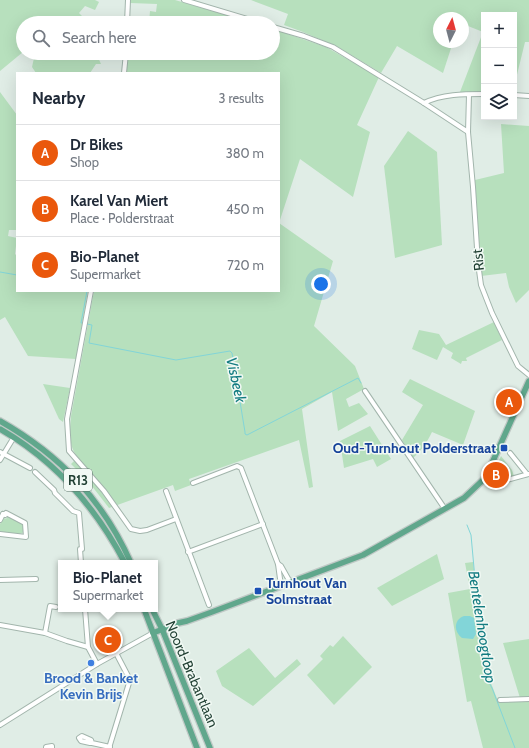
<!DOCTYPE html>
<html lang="en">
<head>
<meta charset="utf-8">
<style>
  :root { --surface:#fff; --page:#f6f6f7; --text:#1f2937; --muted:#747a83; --line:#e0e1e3; --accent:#ea580c }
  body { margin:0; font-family:Cabin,sans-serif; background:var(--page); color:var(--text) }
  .controls { position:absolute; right:12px; top:12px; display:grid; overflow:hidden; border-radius:0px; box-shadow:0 4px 16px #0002 }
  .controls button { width:36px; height:36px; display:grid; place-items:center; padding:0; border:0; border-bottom:1px solid var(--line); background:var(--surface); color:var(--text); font:20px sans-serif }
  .compass { position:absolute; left:433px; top:12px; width:36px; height:36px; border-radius:50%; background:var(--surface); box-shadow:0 4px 16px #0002; rotate:6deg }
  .you { position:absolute; left:321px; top:284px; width:14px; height:14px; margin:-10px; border:3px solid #fff; border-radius:50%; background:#1a73e8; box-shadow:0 0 0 6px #1a73e833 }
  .badge { display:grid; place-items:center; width:26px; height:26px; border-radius:50%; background:var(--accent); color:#fff; font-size:13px; font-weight:700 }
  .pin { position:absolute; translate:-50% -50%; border:2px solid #fff; box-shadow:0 1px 4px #0006 }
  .popup { position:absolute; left:58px; top:560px; width:100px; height:52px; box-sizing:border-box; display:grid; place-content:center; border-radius:0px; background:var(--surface); filter:drop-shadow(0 1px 3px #0005); font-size:13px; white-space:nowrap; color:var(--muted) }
  .popup b { font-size:15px; color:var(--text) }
  .popup::after { content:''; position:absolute; left:50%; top:100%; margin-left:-8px; border:8px solid transparent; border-top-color:var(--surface) }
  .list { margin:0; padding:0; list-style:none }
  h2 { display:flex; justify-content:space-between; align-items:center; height:52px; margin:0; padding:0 16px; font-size:17px }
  h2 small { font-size:13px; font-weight:400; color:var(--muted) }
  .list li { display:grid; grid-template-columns:26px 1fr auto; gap:12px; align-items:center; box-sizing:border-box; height:56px; padding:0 16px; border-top:1px solid var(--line) }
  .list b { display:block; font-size:15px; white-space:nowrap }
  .list p { margin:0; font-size:13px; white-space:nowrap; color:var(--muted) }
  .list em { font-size:13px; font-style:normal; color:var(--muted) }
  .icon { flex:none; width:22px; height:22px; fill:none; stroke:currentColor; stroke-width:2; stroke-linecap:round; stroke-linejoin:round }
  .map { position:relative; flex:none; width:529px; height:748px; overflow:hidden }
  .search { position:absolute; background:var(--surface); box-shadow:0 4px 16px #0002; left:16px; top:16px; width:264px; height:44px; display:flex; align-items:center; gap:10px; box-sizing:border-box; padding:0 14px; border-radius:22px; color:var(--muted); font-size:15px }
  .panel { position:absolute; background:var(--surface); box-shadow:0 4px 16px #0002; left:16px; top:72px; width:264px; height:220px; border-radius:0px }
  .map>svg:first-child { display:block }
</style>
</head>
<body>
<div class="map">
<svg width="529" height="748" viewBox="0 0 529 748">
  <rect width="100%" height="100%" fill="#e0ede6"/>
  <g fill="#b7e0bd">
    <path d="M0,0H95L99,2L95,10L85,6L79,13L89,23H23V52L0,71Z"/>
    <path d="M130,0H175L253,23H149L150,11L156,12L157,4L130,3Z"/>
    <path d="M251,0H529V42H525L514,87V15H484V92H460L483,32L463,24V18H439V42H453L443,73L397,46L381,73L338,47L303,32L284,25L288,14Z"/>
    <path d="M273,29L326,47L379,77L357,125L370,132L353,197L300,159L279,223L333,261L314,326L355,366L364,389L346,399L349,407L359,403L368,414L338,431L332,392L302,409L313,487L309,488L299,440L189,479L191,485L175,491L173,485L109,508L88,481L71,464L78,457C68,448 70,429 71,416L94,291H279V73H126L128,53H273Z"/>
    <path d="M25,53H96L101,64H96L90,73H36L32,67L34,58Z"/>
    <path d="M0,92L17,115V230H9L8,236L17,238L15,254L17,256V291H88L76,359L28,356L5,317L0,320Z"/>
    <path d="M501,124L529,126V290L516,303L509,287L506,273L481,276L475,180L504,173Z"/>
    <path d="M408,131L437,152L442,245L395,258L384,166Z"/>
    <path d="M494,322L502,340L466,358L467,361H462L461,364L451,358L453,353L443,347L437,360L412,349L419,330L439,334L446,345Z"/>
    <path d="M410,379L475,411L463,445L432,432C427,442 422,450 413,458L402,440L423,405L402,392Z"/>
    <path d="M43,384L70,388L63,422L59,419Z"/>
    <path d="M370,426L391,459L377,467L373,459L344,468L340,441Z"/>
    <path d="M501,456L512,470L514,476L497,480L491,477Z"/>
    <path d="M8,515L23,524L24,532C17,536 7,535 0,531V524L4,518L6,519Z"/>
    <path d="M437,554L444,579L392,606L377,588Z"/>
    <path d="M473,562L487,673L498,701L520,698L503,643L529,639V748H483L471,701L467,702L448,593L470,589L465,563Z"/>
    <path d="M343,636L372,667L334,705L307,675L323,659L320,656L330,645L333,647Z"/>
    <path d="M249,648L275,678L297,659L301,664L253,706L222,686L216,671Z"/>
  </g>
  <path fill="#82d5d8" d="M464,616H470L474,618L476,634L473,639L462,638C454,632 453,620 464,616Z"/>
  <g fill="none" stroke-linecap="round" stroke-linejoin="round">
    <g stroke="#82d5d8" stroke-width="1">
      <path d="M0,272L17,275"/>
      <path d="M84,323H81L87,291"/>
      <path d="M87,324L92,325L89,343L176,360L230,351L232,353L245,432V434L247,435L358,378L361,383"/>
      <path d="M467,525L471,535L482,656L486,677L492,688L515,748"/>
    </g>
    <defs>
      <g id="minor">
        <path d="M184,0L261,23"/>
        <path d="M127,23L128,0"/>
        <path d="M273,27L304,36L333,47L424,103L468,132"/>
        <path d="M124,73L126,53"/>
        <path d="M469,95L468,132L473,187L478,263L481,285L492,313L518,366L529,375"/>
        <path d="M514,95L529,96"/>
        <path d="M424,103C442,94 464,94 484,94"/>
        <path d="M91,291L67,419L69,451L104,491L131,529L140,531L147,530L176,519"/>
        <path d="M365,391L445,509"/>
        <path d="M0,452L30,468"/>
        <path d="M510,453L527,474"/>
        <path d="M0,460L14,437"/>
        <path d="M35,472L54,490L55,493L73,511L79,513L82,549H80L81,563"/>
        <path d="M483,480L491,483H496L529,474"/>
        <path d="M193,483L237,466L241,468L278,564L281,586"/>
        <path d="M166,491L209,605"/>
        <path d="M0,520L3,514"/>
        <path d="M0,534L26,537L25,523L6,513L5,515L3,514"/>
        <path d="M188,552L263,524"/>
        <path d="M278,564L281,566L290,582"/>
        <path d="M0,580L36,579"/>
        <path d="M85,609L88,647L97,664"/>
        <path d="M0,625L45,633L67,641L88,647"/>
        <path d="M45,633L50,606L56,607"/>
        <path d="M500,700L529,699"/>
        <path d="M0,725L97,664L153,633"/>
        <path d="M92,743H90L81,741L79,738L82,736L91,740L92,743L110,747"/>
        <path d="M46,748V747L52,746V748"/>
        <path d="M109,748L129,683L128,676L116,653"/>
      </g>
      <g id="major">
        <path d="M0,421C60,455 103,500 131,563"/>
        <path d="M0,429C56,461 95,506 125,563"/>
        <path d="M144,609L197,748"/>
        <path d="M152,609L162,629L210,748"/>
        <path d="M153,633L178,623L187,621L212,612L363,555L464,498L483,480L488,472L529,381"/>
      </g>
    </defs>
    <use href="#minor" stroke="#a2b5ac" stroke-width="6"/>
    <use href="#major" stroke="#c0c9c6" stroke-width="8"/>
    <use href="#minor" stroke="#fff" stroke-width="4"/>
    <use href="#major" stroke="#60a78c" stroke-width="5.5"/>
  </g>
  <g fill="#1a4fb4" stroke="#f1f9f4" stroke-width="1.5">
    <rect x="500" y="444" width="8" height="8" rx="2"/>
    <rect x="254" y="587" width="8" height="8" rx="2"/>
  </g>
  <circle fill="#3f7fe0" stroke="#f1f9f4" stroke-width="1.5" cx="91" cy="663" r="4"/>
  <g text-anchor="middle" stroke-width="3" stroke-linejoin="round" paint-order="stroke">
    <rect fill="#f1f9f4" stroke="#5e776c" stroke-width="1" x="64" y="469" width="28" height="22" rx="3"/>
    <g font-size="13" font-weight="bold" fill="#1f3f32">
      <text x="78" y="485">R13</text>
    </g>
    <g font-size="14" fill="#1f3f32" stroke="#f1f9f4">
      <text transform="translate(478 260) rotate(-96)" y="5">Rist</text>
      <text transform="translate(192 674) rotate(67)" y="5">Noord-Brabantlaan</text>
    </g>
    <g font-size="14" font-weight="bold" fill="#164399" stroke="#f1f9f4" text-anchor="end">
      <text x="496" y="453">Oud-Turnhout Polderstraat</text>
      <text x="266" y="588" text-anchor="start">Turnhout Van<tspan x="266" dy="16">Solmstraat</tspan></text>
    </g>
    <g font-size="14" font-weight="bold" fill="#366cbe" stroke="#f1f9f4">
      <text x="91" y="683">Brood &amp; Banket<tspan x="91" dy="16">Kevin Brijs</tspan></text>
    </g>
    <g font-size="15" font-style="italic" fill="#137c81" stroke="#f1f9f4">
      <text transform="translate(236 380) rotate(77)" y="5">Visbeek</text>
      <text transform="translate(482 627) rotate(81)" y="5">Bentelenhoogtloop</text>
    </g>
  </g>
</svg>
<div class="controls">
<button>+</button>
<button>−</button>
<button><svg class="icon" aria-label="layers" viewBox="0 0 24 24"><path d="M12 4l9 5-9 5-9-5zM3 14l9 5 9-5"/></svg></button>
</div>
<svg class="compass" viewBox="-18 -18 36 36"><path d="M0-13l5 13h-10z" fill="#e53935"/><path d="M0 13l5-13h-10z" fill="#747a83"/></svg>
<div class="you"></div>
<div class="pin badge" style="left:509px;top:402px">A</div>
<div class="pin badge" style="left:496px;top:475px">B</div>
<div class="pin badge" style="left:108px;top:640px">C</div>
<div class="popup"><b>Bio-Planet</b>Supermarket</div>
<div class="search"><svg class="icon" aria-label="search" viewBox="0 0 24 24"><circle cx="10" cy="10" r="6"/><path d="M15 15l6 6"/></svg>Search here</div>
<section class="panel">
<h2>Nearby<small>3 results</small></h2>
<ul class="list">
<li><span class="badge">A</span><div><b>Dr Bikes</b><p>Shop</p></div><em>380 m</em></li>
<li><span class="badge">B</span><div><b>Karel Van Miert</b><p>Place · Polderstraat</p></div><em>450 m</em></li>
<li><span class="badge">C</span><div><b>Bio-Planet</b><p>Supermarket</p></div><em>720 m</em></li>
</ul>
</section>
</div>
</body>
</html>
